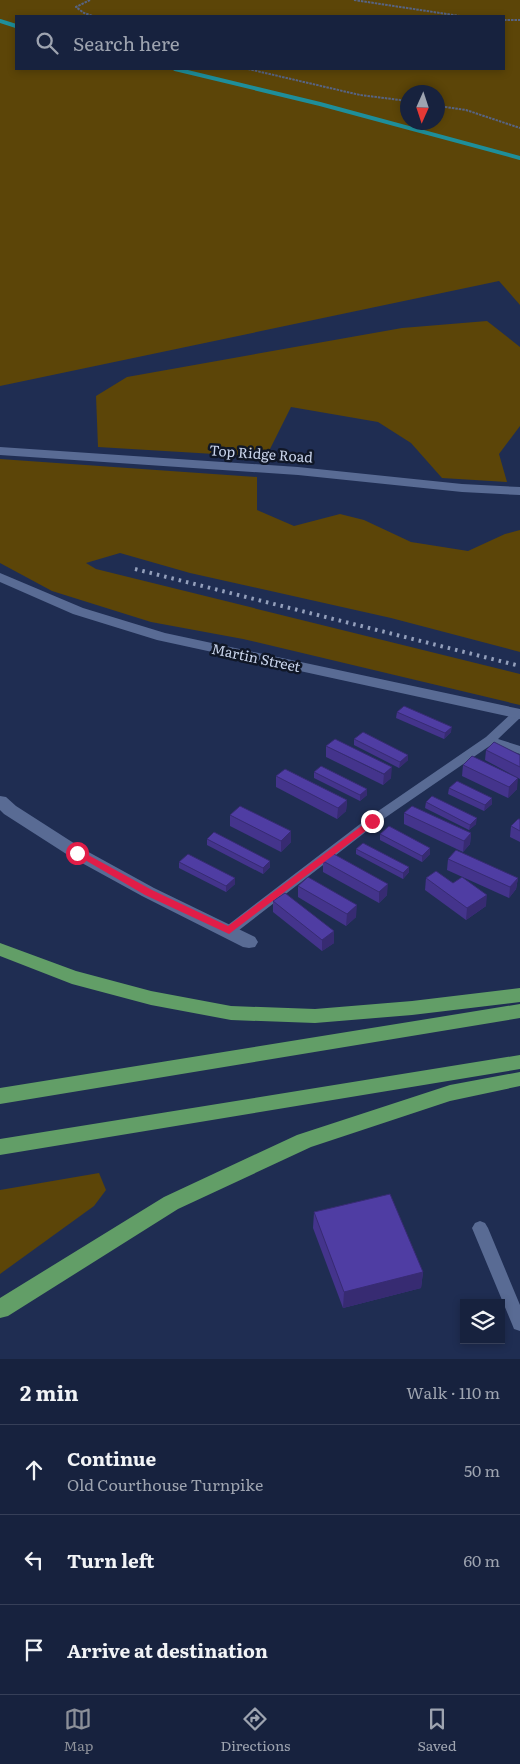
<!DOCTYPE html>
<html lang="en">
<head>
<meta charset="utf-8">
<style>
  :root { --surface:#17223e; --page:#242f49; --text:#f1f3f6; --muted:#9ea4b0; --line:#363f58; --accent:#8c9099 }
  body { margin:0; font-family:Literata,serif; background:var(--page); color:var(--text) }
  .controls { position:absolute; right:15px; bottom:15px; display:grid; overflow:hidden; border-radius:0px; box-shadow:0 2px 8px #0003 }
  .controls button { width:45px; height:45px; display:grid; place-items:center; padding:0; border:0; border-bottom:1px solid var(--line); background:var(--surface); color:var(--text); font:25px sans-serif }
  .compass { position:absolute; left:400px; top:85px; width:45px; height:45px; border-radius:50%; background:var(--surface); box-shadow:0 2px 8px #0003; rotate:183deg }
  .stop { position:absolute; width:15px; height:15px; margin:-11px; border:4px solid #e11d48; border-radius:50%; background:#fff }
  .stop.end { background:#e11d48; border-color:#fff; box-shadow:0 1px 5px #0008 }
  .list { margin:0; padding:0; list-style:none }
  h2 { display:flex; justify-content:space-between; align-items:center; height:65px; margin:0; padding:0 20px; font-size:21px }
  h2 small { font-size:16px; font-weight:400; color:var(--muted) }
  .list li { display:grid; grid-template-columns:32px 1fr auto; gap:15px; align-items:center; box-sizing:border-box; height:90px; padding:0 20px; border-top:1px solid var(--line) }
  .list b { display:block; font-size:19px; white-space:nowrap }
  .list p { margin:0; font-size:16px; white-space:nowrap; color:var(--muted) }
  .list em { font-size:16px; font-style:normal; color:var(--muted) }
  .icon { flex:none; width:28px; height:28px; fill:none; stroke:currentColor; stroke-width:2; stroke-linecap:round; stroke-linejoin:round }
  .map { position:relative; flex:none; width:520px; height:1359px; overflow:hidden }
  .search { position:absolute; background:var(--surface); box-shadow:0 2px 8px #0003; left:15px; right:15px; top:15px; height:55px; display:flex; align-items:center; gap:12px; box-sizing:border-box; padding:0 18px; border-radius:0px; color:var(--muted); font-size:19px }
  .sheet { height:335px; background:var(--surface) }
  nav { display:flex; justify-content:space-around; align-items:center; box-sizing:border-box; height:70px; border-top:1px solid var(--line); background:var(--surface); font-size:14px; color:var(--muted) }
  nav a { display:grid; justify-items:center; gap:2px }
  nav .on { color:var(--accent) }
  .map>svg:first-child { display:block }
</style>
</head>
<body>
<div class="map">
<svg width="520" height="1359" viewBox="0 0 520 1359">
  <rect width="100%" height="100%" fill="#1f2d52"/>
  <g fill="#5c4508" fill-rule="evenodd">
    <path d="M0,0H520V305L499,281L0,386ZM504,16V69H16V16ZM438,92V122H408V92Z"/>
    <path d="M487,321L520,347V426L499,454L507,482L442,478L411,443L378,422L291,407L266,457L98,447L96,396L127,377L402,328Z"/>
    <path d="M0,459L257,477V510L294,526L340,514L364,520L411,542L468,551L505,534L520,530V652L391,618L190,573L120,553L86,563L96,569L520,674V705L243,639L151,622L52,591L0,563Z"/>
    <path d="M99,1173L106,1190L94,1206L0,1274V1190Z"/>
  </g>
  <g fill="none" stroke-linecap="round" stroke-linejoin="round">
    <g stroke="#1e8e9a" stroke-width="4">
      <path d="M0,21L16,26"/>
      <path d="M175,69L320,104L520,158"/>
    </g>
    <g stroke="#576484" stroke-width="2" stroke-dasharray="2.5 1" stroke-linecap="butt">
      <path d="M90,0L76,7L84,13L93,16"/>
      <path d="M354,0L460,16"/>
      <path d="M504,20H520"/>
      <path d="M248,69L360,95L408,101"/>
      <path d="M438,106L466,110L520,128"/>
    </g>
    <g fill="#596b94" fill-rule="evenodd">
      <path d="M518,710L520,711V718L498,739L520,746V754L491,745L376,824L234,934H224L222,931L224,928L368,818L486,737L514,711Z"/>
      <path d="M480,1221L485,1223L488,1228L520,1305V1331L514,1329L512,1324L472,1228L475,1223Z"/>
    </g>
    <g fill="#596b94" fill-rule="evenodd">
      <path d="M0,447L298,467L462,484L520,487V495L462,492L298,475L0,455Z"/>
      <path d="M0,796L6,797L16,806L83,849L154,888L255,937L258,942L255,947L249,948L243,947L142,896L71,857L4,814L0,810Z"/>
    </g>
    <path fill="#596b94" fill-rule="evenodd" d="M0,573L83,608L165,633L520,709V719L157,640L73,614L0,582Z"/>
    <g fill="#629e67" fill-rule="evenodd">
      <path d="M0,943L76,971L151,991L231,1006L315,1009L412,1001L520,988V1002L412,1015L315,1023L231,1020L151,1005L72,984L0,956Z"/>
      <path d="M520,1004V1018L0,1104V1088Z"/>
      <path d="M520,1055V1069L0,1155V1139Z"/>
      <path d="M520,1072V1086L450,1101L311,1147L178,1209L8,1316L0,1318V1298L164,1197L297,1135L450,1085Z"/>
    </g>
    <path stroke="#939fbb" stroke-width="4" stroke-dasharray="2.5 5" stroke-linecap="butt" d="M135,569L520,666"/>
  </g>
  <g fill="#44348c">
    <path d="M397,712L451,732L444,739L396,718Z"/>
    <path d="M354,739L408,760L399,768L354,745Z"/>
    <path d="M326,746L391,778L383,785L326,757Z"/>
    <path d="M486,750L520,755V779L485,760Z"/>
    <path d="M463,765L517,789L508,798L462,776Z"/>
    <path d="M314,772L367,789V795L360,801L314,778Z"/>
    <path d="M276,776L347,800L346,811L337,819L276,787Z"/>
    <path d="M449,788L492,804L484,811L448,794Z"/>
    <path d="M426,802L476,824L469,830L425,808Z"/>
    <path d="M404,813L471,833L470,844L463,852L404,824Z"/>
    <path d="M230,815L291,842L281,852L230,826Z"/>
    <path d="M520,819V842L510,837L511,826Z"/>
    <path d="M380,834L430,848V854L422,862L380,840Z"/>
    <path d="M207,839L270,867L263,874L207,845Z"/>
    <path d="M356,849L409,872L403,879L356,854Z"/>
    <path d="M448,859L518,878L516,889L509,898L447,870Z"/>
    <path d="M323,861L387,895L379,903L323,872Z"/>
    <path d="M179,862L235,884L226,892L179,868Z"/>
    <path d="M426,878L486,906L466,920L425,890Z"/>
    <path d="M298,886L356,917L346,926L298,897Z"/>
    <path d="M273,901L334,931V943L322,951L273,912Z"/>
    <path d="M314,1212L423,1272L421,1288L343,1308L313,1228Z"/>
  </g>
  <g fill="#372b72">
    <path d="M452,727L451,732L444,739L445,733Z"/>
    <path d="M408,755V760L399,768L400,762Z"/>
    <path d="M392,767L391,778L383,785L384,774Z"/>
    <path d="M518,778L517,789L508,798L509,787Z"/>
    <path d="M367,789V795L360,801V795Z"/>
    <path d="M492,798V804L484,811L485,805Z"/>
    <path d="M347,800L346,811L337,819L338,808Z"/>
    <path d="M477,818L476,824L469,830L470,825Z"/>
    <path d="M291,831V842L281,852V841Z"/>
    <path d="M471,833L470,844L463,852L464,841Z"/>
    <path d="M430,848V854L422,862V856Z"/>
    <path d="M270,861V867L263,874V868Z"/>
    <path d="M409,867V872L403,879V873Z"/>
    <path d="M235,878V884L226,892V886Z"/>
    <path d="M518,878L516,889L509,898L510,887Z"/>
    <path d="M388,884L387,895L379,903V892Z"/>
    <path d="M487,895L486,906L466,920L467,908Z"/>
    <path d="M357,905L356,917L346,926L347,914Z"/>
    <path d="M334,931V943L322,951V940Z"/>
    <path d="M423,1272L421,1288L343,1308L344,1292Z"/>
  </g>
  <g fill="#4f3da3" stroke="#372b72">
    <path d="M404,706L452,727L445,733L397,712Z"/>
    <path d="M363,732L408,755L400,762L354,739Z"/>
    <path d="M335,739L392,767L384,774L326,746Z"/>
    <path d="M494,742L520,755V767L486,750Z"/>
    <path d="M472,756L518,778L509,787L463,765Z"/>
    <path d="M321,766L367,789L360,795L314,772Z"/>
    <path d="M285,769L347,800L338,808L276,776Z"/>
    <path d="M457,781L492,798L485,805L449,788Z"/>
    <path d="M432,796L477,818L470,825L426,802Z"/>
    <path d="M240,806L291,831L281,841L230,815Z"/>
    <path d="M412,806L471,833L464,841L404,813Z"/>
    <path d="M518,819H520V831L511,826Z"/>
    <path d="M389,826L430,848L422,856L380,834Z"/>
    <path d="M214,832L270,861L263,868L207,839Z"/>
    <path d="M363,843L409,867L403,873L356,849Z"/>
    <path d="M456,850L518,878L510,887L448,859Z"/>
    <path d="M332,853L388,884L379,892L323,861Z"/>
    <path d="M188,854L235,878L226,886L179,862Z"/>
    <path d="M436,871L453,883L462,877L487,895L467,908L426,878Z"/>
    <path d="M308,877L357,905L347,914L298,886Z"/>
    <path d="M285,893L334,931L322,940L273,901Z"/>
    <path d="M390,1194L423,1272L344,1292L314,1212Z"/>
  </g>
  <path fill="#e11d48" d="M372,818L377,821L376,823L229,934L145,895L73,853L77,850L81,851L152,890L228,926Z"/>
  <g text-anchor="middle" stroke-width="5" stroke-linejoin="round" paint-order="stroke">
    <g font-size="14" fill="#c8d3ea" stroke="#101727">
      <text transform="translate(261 454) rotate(4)" y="5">Top Ridge Road</text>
      <text transform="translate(256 658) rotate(12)" y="5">Martin Street</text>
    </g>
  </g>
</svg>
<div class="controls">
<button><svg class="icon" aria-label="layers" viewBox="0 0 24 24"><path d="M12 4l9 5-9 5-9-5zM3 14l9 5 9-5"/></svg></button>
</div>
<svg class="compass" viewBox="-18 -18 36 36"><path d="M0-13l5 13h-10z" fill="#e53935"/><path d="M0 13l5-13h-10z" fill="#9ea4b0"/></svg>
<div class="stop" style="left:77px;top:853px"></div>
<div class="stop end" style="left:372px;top:821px"></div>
<div class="search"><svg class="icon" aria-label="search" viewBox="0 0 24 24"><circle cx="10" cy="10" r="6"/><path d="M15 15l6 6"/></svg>Search here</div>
</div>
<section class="sheet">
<h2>2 min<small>Walk · 110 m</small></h2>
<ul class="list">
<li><svg class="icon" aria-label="ahead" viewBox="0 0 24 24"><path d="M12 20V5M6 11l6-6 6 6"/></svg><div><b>Continue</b><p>Old Courthouse Turnpike</p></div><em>50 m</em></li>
<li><svg class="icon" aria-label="left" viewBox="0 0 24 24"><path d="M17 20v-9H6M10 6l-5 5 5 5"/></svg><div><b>Turn left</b></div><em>60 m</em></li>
<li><svg class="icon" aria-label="arrive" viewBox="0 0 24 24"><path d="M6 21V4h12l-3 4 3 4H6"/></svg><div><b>Arrive at destination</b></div></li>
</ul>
</section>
<nav>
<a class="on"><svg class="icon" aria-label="map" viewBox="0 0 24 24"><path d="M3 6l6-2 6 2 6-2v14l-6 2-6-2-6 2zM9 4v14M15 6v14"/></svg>Map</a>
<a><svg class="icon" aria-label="directions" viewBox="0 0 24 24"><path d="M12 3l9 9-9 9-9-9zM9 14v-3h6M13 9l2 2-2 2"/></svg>Directions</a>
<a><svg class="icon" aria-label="saved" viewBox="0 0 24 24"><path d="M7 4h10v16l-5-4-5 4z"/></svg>Saved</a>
</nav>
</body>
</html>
